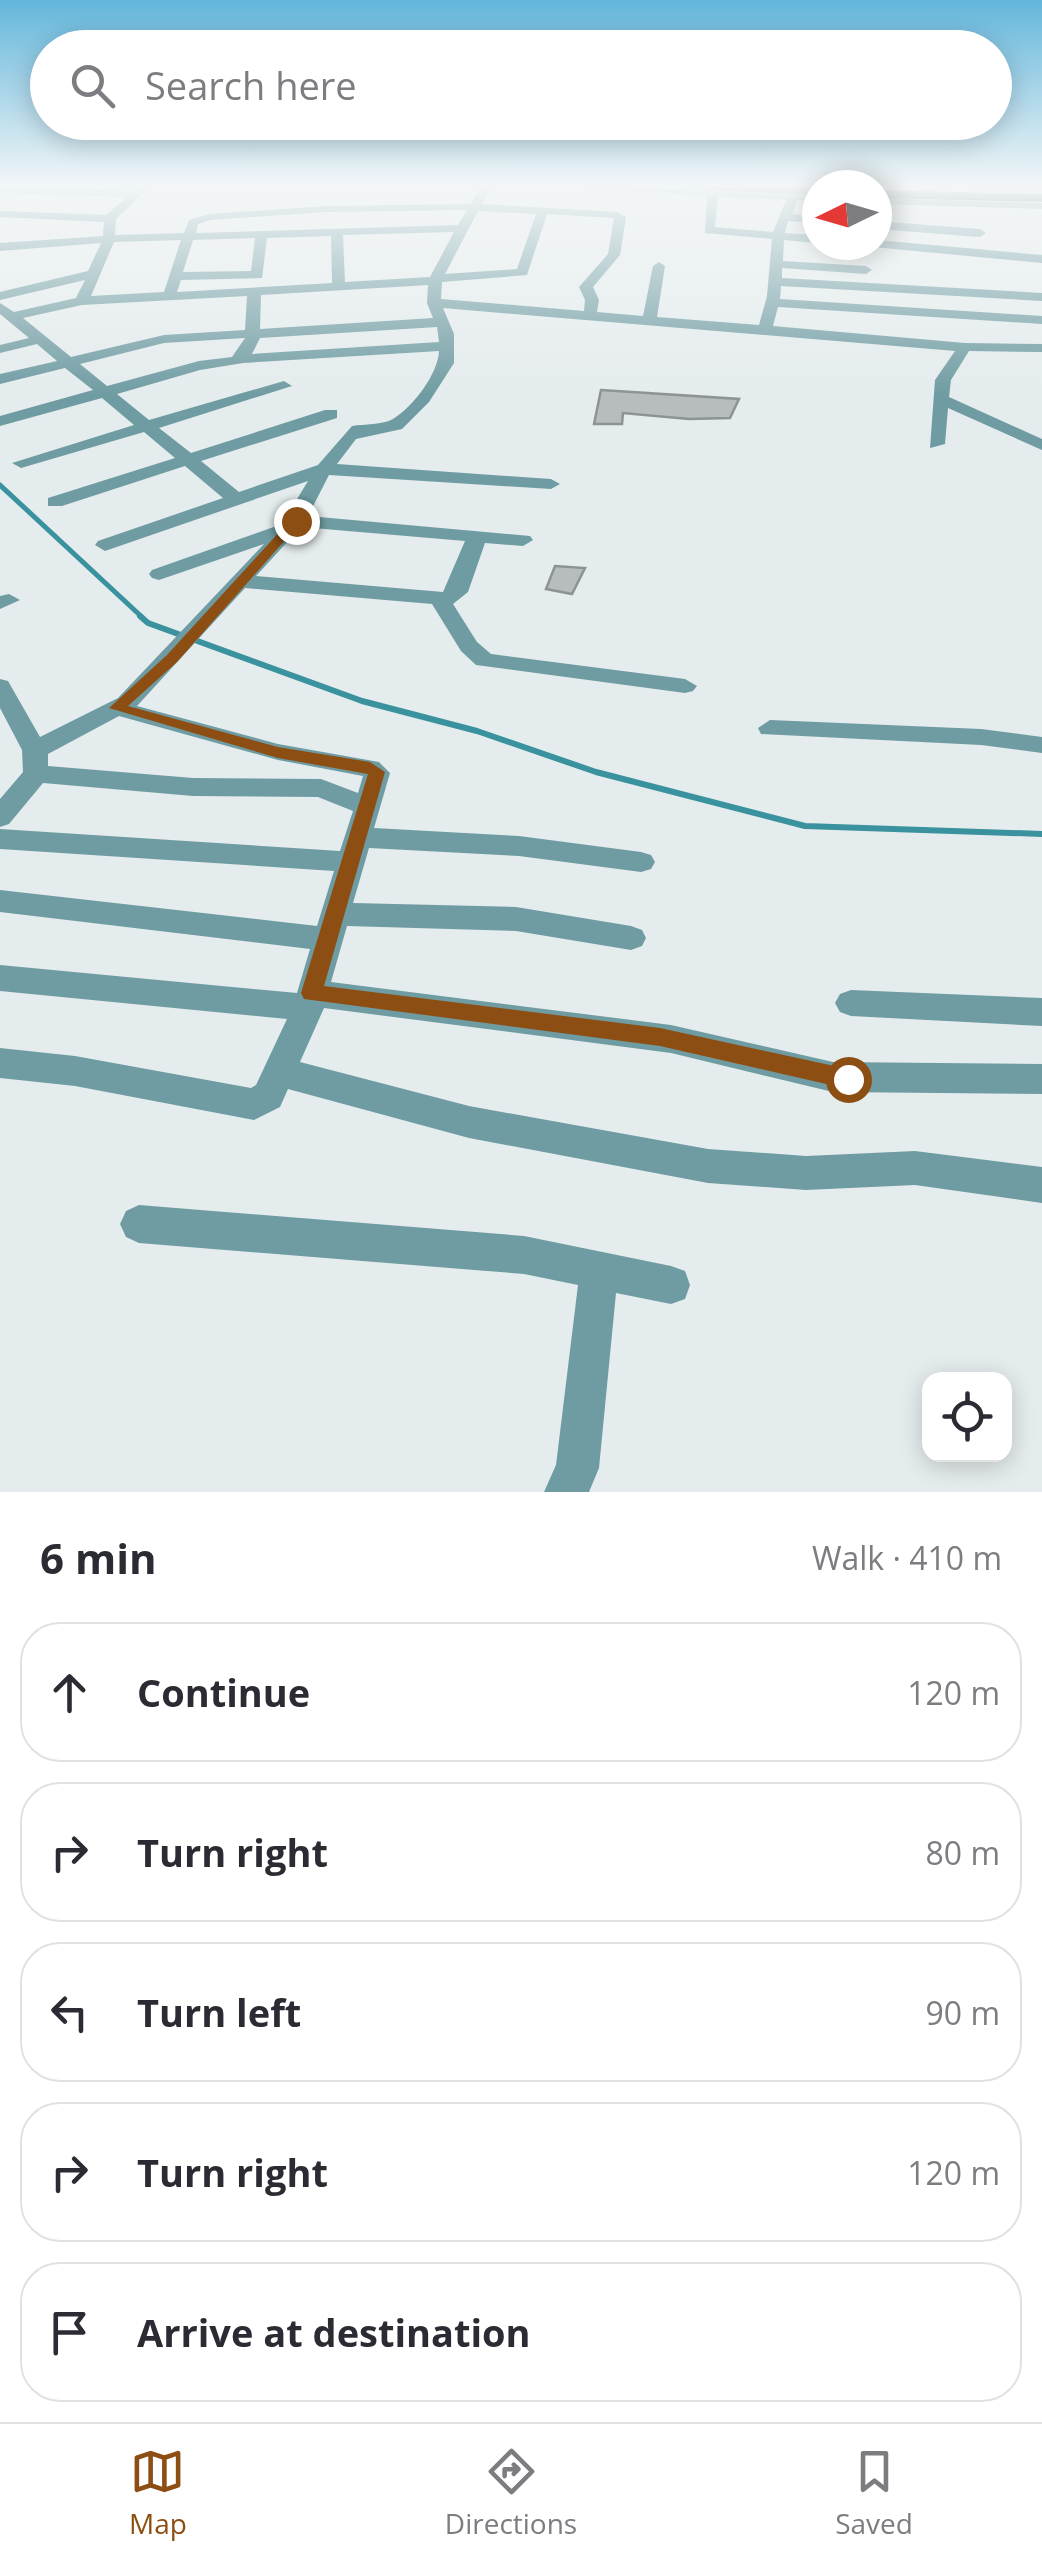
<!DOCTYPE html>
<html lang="en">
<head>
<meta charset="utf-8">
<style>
  :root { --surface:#fff; --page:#f7f7f7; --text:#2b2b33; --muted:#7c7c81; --line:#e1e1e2; --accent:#8d4e13 }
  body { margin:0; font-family:"Open Sans",sans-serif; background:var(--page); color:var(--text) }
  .controls { position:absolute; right:30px; bottom:30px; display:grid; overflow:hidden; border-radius:20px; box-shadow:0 5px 25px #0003 }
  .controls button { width:90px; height:90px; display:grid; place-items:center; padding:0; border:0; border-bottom:2px solid var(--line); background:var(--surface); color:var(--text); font:50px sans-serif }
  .compass { position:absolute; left:802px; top:170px; width:90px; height:90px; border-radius:50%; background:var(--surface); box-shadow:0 5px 25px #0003; rotate:265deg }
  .stop { position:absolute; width:30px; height:30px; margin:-22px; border:8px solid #8d4e13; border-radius:50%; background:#fff }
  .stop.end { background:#8d4e13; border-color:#fff; box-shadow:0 2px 10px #0008 }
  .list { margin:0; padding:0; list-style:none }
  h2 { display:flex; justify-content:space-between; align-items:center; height:130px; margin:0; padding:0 40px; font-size:42px }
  h2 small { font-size:32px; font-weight:400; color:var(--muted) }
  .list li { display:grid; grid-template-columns:65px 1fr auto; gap:30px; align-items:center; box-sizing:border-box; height:140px; margin:0 20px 20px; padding:0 20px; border:2px solid var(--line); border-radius:40px }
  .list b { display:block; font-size:38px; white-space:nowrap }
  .list em { font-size:32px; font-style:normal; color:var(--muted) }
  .icon { flex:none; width:55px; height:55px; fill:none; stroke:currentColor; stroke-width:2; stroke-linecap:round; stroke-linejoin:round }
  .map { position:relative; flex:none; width:1042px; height:1492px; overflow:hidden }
  .search { position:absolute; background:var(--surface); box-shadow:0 5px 25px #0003; left:30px; right:30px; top:30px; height:110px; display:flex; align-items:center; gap:25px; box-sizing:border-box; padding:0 35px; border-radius:55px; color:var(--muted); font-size:38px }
  .sheet { height:930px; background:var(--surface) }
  nav { display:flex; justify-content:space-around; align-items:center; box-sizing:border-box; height:140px; border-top:2px solid var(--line); background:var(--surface); font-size:28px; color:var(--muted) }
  nav a { display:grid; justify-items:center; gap:5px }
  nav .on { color:var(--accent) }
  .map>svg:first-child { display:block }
</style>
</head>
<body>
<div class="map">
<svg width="1042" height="1492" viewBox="0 0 1042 1492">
  <rect width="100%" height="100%" fill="#e5eced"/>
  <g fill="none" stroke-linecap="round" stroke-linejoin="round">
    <path stroke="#39929e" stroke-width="5" d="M0,485L143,618"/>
    <path stroke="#39929e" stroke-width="6" d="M140,616L148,623L362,701L477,731L596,772L805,826L1042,834"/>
  </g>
  <g fill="#b7bdbe" stroke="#8d9394" stroke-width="2.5">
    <path d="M601,390L739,399L730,418L689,419L623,413L622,424H594Z"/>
    <path d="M555,566L585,568L572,594L546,589Z"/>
  </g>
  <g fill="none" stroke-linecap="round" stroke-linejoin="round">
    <g fill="#6f9ca2" fill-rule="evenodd">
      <path d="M139,186H151L116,219L115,235L184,233L189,220L209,214L326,206L471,204L481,186H492L482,204L617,212L626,217L620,255L593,287L599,300L597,312L643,316L653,266L659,262L665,266L657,317L759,325L767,296L772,239L705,233L707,196L559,186L817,195V201L797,200L792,214L817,217V223L788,221L785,233L817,235V243L784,240L783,261L866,266L872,270L866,274L782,268V278L1042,293V301L781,286L780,299L1042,316V324L778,307L773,326L965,343L1042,344V352L969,351L951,380L949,397L1042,439V450L948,408L945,444L930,448L935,380L955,351L443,308L454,334V363L429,402L402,429L356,439L337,464L551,479L560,484L551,489L329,475L308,516L530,536L533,540L523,546L485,543L468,592L453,604L477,642L491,654L685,679L697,686L693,691L685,693L476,665L461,651L432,604L245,588L137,706L278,744L379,762L390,773L374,828L519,836L641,852L651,855L655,862L651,869L641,872L519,856L369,848L353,903L516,907L631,926L642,930L646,938L642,946L631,950L516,931L347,926L331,982L671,1025L833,1062L1042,1064V1094L833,1092L671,1053L324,1008L300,1062L469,1106L708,1149L806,1156L915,1151L1042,1167V1203L915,1185L806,1190L708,1183L469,1138L288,1089L280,1107L254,1120L75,1086L0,1078V1048L75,1056L251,1088L256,1085L287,1019L0,991V965L297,993L310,949L0,912V890L317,926L334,871L0,849V829L340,851L353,811L318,797L193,796L43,783L9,824L0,827V799L23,772L22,750L0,708V679L8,681L40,737L118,698L264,544L159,580L152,578L149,574L152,570L282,524L308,481L105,551L95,545L98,541L223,498L185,466L62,506H48V498L175,458L144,432L21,468L12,463L134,425L102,398L0,426V416L93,390L65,368L0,384V374L57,361L37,344L0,353V345L29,338L0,314V303L14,312L76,298L85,280L0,300V292L88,271L101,243L0,251V243L103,236L104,222L0,217V211L106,215L127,197L0,193V187L134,191ZM718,197L786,200L773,232L715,227ZM467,210L458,225L196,233L198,224L210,220L326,212ZM478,211L536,214L517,269L445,274ZM547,214L614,218L608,254L579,287L585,300L584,311L441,299L442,282L527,275ZM454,232L430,277L345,282L343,235ZM331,236L332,283L177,292L181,280L262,278L267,238ZM255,238L251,271L183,272L193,240ZM181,240L164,292L91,296L114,242ZM428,285L427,303L433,318L260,329L261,295ZM247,296L245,330L164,335L71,357L23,318L82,305ZM437,327L439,342L252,354L260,338ZM245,338L232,357L199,361L107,386L80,364L164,343ZM439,351C438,374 413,407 393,419C383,425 364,424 352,426L318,465L239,492L201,461L337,418V410H325L191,453L159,428L292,386L284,381L149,420L117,394L200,370L243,363ZM301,527L465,541L443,592L256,576ZM119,716L278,760L363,776L358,793L321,779L193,778L48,766V754Z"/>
      <path d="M965,186H1042V190L970,189Z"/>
      <path d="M877,198L1042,203V209L877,204Z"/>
      <path d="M877,221L980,229L986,233L980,237L877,229Z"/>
      <path d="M877,240L1042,255V263L873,247Z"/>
      <path d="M9,594L20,600L0,609V596Z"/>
      <path d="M770,720L981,729L1042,737V753L981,745L761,734L758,728Z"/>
      <path d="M851,990L1042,998V1026L851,1016L840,1012L835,1003L840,994Z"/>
      <path d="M139,1205L524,1236L671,1266L685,1271L690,1285L685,1299L671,1304L616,1293L599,1468L589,1492H544L556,1465L578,1285L524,1274L139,1243L126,1237L120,1224L126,1211Z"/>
    </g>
    <g fill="#133a3f" fill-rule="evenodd">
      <path d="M701,186L817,187V195L707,190Z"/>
      <path d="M877,190L1042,194V202L877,198Z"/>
    </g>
  </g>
  <linearGradient id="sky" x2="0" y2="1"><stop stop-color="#63b6dc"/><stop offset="0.47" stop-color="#f3f6f7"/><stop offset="1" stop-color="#f3f6f7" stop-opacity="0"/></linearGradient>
  <rect width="1042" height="395" fill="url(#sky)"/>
  <path fill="#8d4e13" d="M292,518L302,521L177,662L128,706L278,747L370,762L385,772L324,986L660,1028L848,1069L856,1072L859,1079L856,1086L848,1089L660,1046L304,999L301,993L368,774L278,758L109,708L167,655Z"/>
</svg>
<div class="controls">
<button><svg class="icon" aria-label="locate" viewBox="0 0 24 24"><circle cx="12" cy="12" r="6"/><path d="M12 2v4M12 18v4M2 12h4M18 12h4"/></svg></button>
</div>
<svg class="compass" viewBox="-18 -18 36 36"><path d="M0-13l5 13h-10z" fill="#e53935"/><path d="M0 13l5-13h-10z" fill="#7c7c81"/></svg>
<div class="stop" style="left:848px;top:1079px"></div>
<div class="stop end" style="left:296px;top:521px"></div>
<div class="search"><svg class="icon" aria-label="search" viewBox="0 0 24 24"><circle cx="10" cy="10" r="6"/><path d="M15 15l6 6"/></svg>Search here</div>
</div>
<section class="sheet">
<h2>6 min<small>Walk · 410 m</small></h2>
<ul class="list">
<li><svg class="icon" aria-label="ahead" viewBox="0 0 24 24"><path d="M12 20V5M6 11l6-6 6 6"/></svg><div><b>Continue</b></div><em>120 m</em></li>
<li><svg class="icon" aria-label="right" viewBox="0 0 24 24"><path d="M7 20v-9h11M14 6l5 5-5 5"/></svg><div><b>Turn right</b></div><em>80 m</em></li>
<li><svg class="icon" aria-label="left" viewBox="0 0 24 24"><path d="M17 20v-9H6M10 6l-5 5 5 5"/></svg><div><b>Turn left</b></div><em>90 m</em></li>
<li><svg class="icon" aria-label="right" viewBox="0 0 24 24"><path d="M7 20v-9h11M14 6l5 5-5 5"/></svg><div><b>Turn right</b></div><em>120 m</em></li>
<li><svg class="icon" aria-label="arrive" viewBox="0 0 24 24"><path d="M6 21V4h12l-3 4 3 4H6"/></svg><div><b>Arrive at destination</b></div></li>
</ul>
</section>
<nav>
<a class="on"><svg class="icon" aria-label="map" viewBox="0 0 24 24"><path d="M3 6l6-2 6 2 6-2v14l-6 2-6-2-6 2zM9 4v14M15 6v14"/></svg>Map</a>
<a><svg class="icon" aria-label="directions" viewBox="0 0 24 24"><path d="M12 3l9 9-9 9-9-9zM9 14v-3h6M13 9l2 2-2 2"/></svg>Directions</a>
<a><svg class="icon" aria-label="saved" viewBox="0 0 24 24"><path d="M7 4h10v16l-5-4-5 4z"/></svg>Saved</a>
</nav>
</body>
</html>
